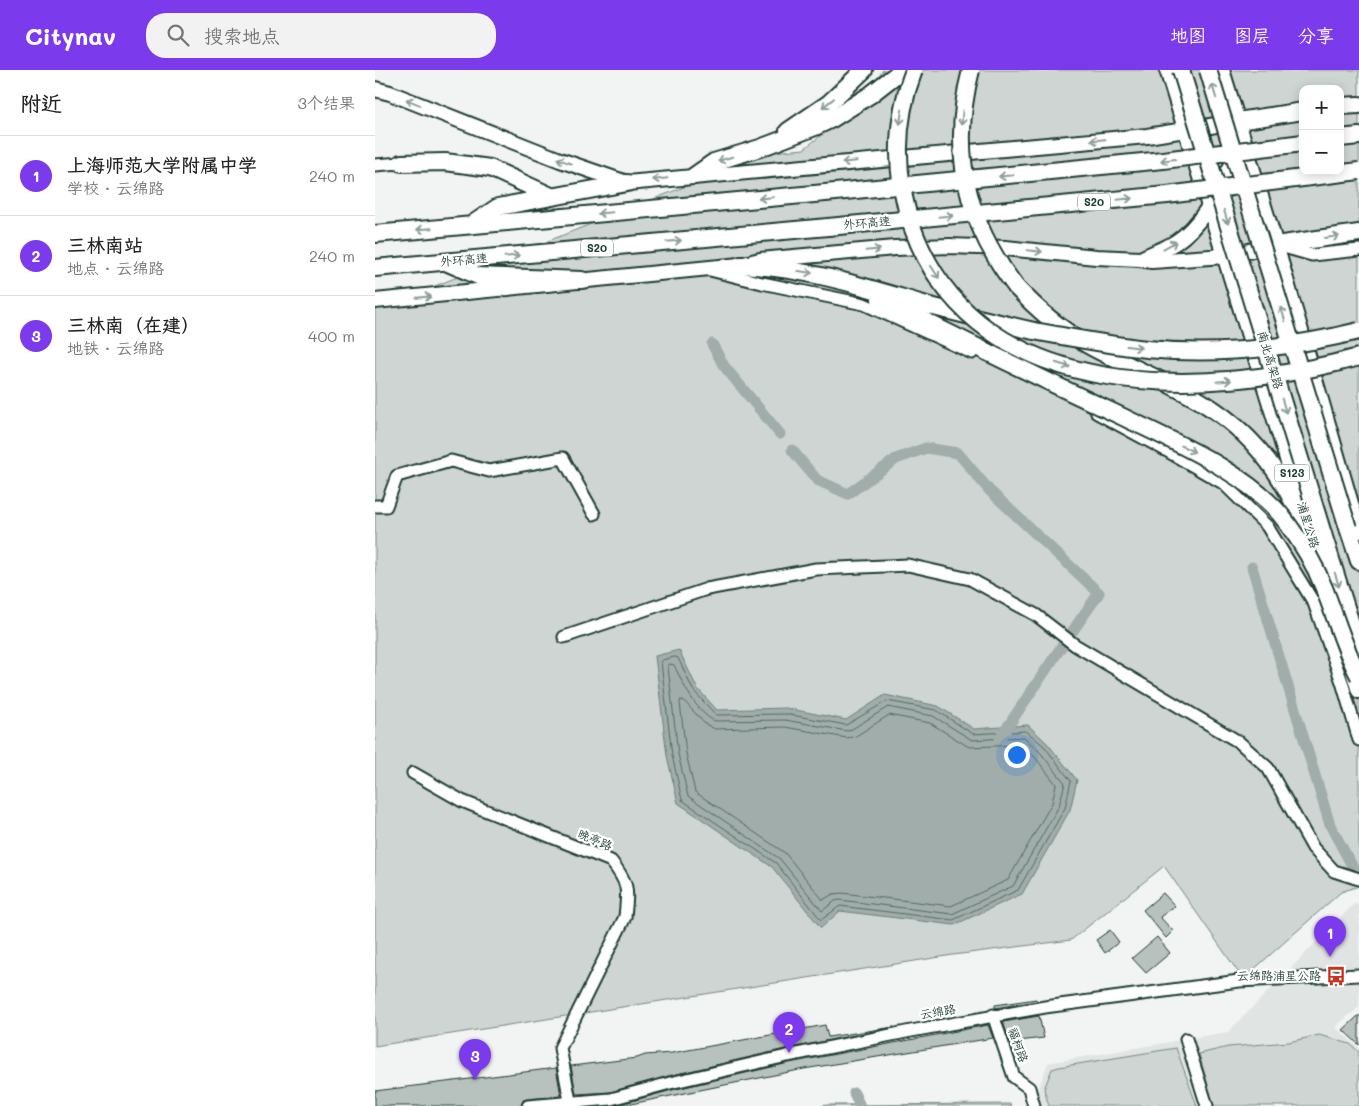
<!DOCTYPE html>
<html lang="zh">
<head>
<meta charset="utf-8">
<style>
  :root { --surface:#fff; --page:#f2f2f2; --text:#222; --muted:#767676; --line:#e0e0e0; --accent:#7c3aed }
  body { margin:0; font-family:Mali,"LXGW WenKai TC",sans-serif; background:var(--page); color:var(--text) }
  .controls { position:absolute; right:15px; top:15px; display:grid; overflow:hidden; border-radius:10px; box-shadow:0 2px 12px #0003 }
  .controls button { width:45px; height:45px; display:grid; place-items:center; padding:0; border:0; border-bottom:1px solid var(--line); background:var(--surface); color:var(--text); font:25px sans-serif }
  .you { position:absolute; left:641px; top:684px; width:18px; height:18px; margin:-12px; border:4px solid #fff; border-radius:50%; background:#1a73e8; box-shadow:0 0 0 8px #1a73e833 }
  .badge { display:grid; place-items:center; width:32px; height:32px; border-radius:50%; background:var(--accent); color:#fff; font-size:16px; font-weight:700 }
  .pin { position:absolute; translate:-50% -41px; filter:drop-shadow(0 1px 2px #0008) }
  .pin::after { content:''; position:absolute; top:26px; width:18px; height:15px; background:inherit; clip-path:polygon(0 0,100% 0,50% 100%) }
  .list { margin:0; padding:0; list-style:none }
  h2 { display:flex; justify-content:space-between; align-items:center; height:65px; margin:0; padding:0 20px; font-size:21px }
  h2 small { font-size:16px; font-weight:400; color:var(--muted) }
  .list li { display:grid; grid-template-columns:32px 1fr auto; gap:15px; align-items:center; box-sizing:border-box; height:80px; padding:0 20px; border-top:1px solid var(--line) }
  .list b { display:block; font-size:19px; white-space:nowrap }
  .list p { margin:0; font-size:16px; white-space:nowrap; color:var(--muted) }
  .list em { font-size:16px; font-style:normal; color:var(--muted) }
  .icon { flex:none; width:28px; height:28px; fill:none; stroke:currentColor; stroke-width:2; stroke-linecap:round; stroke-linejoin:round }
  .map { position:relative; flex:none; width:984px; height:1036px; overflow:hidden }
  header { display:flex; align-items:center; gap:30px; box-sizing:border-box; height:70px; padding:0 25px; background:var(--accent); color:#fff }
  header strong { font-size:24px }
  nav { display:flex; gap:28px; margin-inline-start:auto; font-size:18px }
  .search { width:350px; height:45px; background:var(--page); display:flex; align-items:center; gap:12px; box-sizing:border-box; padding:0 18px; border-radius:20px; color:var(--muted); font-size:19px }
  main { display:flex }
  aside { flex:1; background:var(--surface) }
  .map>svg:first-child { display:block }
</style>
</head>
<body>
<header>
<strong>Citynav</strong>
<div class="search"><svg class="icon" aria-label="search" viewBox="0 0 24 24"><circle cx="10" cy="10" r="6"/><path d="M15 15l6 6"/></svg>搜索地点</div>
<nav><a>地图</a><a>图层</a><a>分享</a></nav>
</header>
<main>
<aside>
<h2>附近<small>3个结果</small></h2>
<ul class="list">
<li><span class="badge">1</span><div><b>上海师范大学附属中学</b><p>学校 · 云绵路</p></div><em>240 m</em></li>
<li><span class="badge">2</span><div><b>三林南站</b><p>地点 · 云绵路</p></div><em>240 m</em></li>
<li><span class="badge">3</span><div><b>三林南（在建）</b><p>地铁 · 云绵路</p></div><em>400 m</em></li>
</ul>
</aside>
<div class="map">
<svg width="984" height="1036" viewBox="0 0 984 1036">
  <rect width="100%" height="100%" fill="#f2f3f3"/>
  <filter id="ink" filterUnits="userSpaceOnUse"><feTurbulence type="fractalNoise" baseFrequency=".02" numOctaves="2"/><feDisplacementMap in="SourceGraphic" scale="10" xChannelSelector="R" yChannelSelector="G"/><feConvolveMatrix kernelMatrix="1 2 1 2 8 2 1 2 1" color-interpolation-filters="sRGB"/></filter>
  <g filter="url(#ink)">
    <path fill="#e0e4e3" d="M980,833L984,836V937L960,957L984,978V1036H664L661,1026L673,993L853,962Z"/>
    <g fill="#ced5d3" stroke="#768984" fill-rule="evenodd">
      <path d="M508,0H984V816L966,822L868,909L789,796L696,870L578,885L0,976V238L7,237L397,82L429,79L475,42ZM928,19H965V101H928Z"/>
      <path d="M944,965L975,974L984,982V1036H839L824,984L853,977L914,972Z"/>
      <path d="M801,978L822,1036H674L669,1019L677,999L684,997Z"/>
      <path d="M636,1034L635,1036H447L453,1035Z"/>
    </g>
    <path fill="#a1adaa" stroke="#6d807b" d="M304,580L322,618L342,640L411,638L471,650L510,625L563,636L599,659L653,655L672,673L702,710L695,740L647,824L579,855L465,841L446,858L397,797L303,733L292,686L280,586Z"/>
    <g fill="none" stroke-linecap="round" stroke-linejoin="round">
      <g stroke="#536a63" stroke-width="1">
        <path d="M300,587L303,588L318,620L341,645L411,644L471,655L512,631L561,640L598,664L651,661L669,676L696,711L690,738L643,820L578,850L465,836L446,850L401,793L307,730L297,685L286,592L288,590Z"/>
        <path d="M295,594L299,595C307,612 322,644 340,651L410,650L472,661L477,659L513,637L558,646L597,670L649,667L664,681L690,713L684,736L638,816L577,844L465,830L460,831L447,841L405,789L313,726L303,684L293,597Z"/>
        <path d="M306,630L309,631L330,654L340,659L410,657L472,668L481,666L514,645L555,653L594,677L646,675L659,686L681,714L677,733L633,810L576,836L467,823L458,824L448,830L410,783L320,722L311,683L305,633Z"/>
      </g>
      <g stroke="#a1adaa" stroke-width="11">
        <path d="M337,274L349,296L405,364"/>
        <path d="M417,380L442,410L473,424L521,389L551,378L583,383L614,420L724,523L697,562"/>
        <path d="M877,497L955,755L981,803"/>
        <path d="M625,668L687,576"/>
        <path d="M479,1023L485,1036"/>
      </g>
    </g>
    <g fill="#b7c1bd" stroke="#1f3d34">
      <path d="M788,823L800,836L785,847L798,861L791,868L768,840Z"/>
      <path d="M735,860L744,872L730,883L721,870Z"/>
      <path d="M782,867L795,883L771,903L757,888Z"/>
      <path d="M661,929L662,931L620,938V935Z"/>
      <path d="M984,945V975L968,960Z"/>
      <path d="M664,946L669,968L635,972L628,952Z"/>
      <path d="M450,955L453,967L519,957L410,979L293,1006L235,1022L201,1024L196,996L262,988L270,985L297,983Z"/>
      <path d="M613,955L618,968L429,999L246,1036H239L297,1020L414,993Z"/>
      <path d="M181,998L186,1026L152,1029L148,1030L146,1036H0V1021Z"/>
    </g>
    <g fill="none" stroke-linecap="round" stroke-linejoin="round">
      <defs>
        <g id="minor">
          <path d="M0,95L26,93"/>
          <path d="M905,176L937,185L984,180"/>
          <path d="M335,200L387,213L489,234L597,283"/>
          <path d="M722,343L794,382L848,413L892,456L939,533L967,612L984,670"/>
          <path d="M0,436H11L22,406L76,391L114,401L188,388L219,444"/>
          <path d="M189,567L332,519L441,499L533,495L595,509L661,545L700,575L864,672L893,698L938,778L959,801L984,809"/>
          <path d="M38,703L87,731L236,791C254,814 253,818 250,847L185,978L195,1031"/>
          <path d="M618,945L639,1007L654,1018L659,1036"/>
          <path d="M811,969L832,1036"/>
          <path d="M153,1036L236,1029L295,1013L412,986L536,961L670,937L864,911L984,905"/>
        </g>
        <g id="major">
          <path d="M792,0L928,441"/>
          <path d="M847,0L901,175L984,461"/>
          <path d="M0,19L15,23L185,90L252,113L772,66L860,52"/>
          <path d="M766,189C777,183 790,179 801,172C831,152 846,114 863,83"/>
          <path d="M0,231L365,195L385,190L520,178L575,176L630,178L721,187L765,189L777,191L850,186L897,176"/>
          <path d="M976,595L984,621"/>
        </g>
        <g id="highway">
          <path d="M965,36L984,35"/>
          <path d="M863,51L928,41"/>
          <path d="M413,61L454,33L489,0"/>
          <path d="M965,68L984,66"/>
          <path d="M26,93L70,92L115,98L176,126"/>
          <path d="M319,106L339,92L385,78L440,57L457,49L495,25L527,0"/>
          <path d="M99,153L123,137L252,113"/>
          <path d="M0,164L450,123"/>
          <path d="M901,175L984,163"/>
          <path d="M73,193L103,206L207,210"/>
          <path d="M365,195C433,198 490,217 555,236C590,245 624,253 659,261"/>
          <path d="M0,198L453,157"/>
          <path d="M641,217C661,238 682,257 708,272C747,295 792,310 830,334C891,372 921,425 941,492"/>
          <path d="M505,229L612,282"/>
          <path d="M973,458L984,491"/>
          <path d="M948,464L984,579"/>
        </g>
      </defs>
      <use href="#minor" stroke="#1f3d34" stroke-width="15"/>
      <use href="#major" stroke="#1f3d34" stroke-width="18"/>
      <use href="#highway" stroke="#1f3d34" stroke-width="20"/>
      <use href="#minor" stroke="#fff" stroke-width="11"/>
      <use href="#major" stroke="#fff" stroke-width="14"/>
      <use href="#highway" stroke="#fff" stroke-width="16"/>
      <defs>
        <g id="highway-bridge">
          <path d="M539,0C519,52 519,107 538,159C603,338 834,328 984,287"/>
          <path d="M596,0C575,80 590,151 641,217"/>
          <path d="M806,0L948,464"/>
          <path d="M833,0L973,458"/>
          <path d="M450,123L788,90L928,73"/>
          <path d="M453,157L792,125L984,101"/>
          <path d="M659,261C697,268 734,275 772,279C843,286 915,278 984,261"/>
          <path d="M612,282C657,304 703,326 748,347C800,372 878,405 912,453C927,473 940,495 949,518C961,548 969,578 984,606"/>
        </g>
      </defs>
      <use href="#highway-bridge" stroke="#1f3d34" stroke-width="20" stroke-linecap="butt"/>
      <use href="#highway-bridge" stroke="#fff" stroke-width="16"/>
    </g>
    <defs><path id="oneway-shaft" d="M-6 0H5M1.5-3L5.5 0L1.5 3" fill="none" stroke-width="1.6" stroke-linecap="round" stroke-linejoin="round" transform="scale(1.25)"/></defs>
    <g stroke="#8f9e9a">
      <use href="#oneway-shaft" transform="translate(839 21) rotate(-107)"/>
      <use href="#oneway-shaft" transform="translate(38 32) rotate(-158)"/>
      <use href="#oneway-shaft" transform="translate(453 33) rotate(142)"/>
      <use href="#oneway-shaft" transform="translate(526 47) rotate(99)"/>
      <use href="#oneway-shaft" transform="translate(587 48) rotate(95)"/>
      <use href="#oneway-shaft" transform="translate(723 70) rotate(175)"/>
      <use href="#oneway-shaft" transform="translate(350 89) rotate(163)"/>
      <use href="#oneway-shaft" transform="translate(793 90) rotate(173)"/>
      <use href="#oneway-shaft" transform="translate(189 91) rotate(-160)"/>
      <use href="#oneway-shaft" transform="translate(474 92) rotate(175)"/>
      <use href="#oneway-shaft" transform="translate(631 106) rotate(175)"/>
      <use href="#oneway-shaft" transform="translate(285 109) rotate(174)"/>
      <use href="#oneway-shaft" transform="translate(391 128) rotate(175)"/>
      <use href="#oneway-shaft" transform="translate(750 129) rotate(-6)"/>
      <use href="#oneway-shaft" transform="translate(230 143) rotate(175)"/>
      <use href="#oneway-shaft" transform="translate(571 146) rotate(-5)"/>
      <use href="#oneway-shaft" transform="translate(851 147) rotate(73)"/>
      <use href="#oneway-shaft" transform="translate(49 159) rotate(175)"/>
      <use href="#oneway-shaft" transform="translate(957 167) rotate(-8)"/>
      <use href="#oneway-shaft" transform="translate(299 171) rotate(-5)"/>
      <use href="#oneway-shaft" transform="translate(795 175) rotate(-29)"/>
      <use href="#oneway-shaft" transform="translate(498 180) rotate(-5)"/>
      <use href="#oneway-shaft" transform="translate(660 181) rotate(6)"/>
      <use href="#oneway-shaft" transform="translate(137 186) rotate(-5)"/>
      <use href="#oneway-shaft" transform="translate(430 202) rotate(10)"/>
      <use href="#oneway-shaft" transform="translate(560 202) rotate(57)"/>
      <use href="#oneway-shaft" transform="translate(49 227) rotate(-5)"/>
      <use href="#oneway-shaft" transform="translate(908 244) rotate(-107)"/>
      <use href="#oneway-shaft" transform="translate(759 277) rotate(7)"/>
      <use href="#oneway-shaft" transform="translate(688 295) rotate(17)"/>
      <use href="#oneway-shaft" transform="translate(849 311) rotate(-5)"/>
      <use href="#oneway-shaft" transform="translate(909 336) rotate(73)"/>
      <use href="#oneway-shaft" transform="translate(813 379) rotate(26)"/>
      <use href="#oneway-shaft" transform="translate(962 510) rotate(73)"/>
    </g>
  </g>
  <defs>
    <symbol id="bus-bare" viewBox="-9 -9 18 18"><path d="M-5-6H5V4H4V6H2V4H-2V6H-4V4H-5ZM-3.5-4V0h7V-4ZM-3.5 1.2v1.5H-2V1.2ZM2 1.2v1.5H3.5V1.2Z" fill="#c8321e" stroke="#fff" stroke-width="2.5" paint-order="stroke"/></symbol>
  </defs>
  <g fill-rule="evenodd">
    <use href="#bus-bare" x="947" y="892" width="28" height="28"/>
  </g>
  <g text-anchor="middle" stroke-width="4.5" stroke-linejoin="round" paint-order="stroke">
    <g fill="#fff" stroke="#627771" stroke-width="1">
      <rect x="703" y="123.5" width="32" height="17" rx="4"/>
      <rect x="206" y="169.5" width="32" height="17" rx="4"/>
      <rect x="899.5" y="394.5" width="35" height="17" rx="4"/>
    </g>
    <g font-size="11" font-weight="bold" fill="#1f3d34">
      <text x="719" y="136">S20</text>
      <text x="222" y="182">S20</text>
      <text x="917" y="407">S123</text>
    </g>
    <g font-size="12" fill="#1f3d34" stroke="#fff">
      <text transform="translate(492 153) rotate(-5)" y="4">外环高速</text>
      <text transform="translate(89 190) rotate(-5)" y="4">外环高速</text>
      <text transform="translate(895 290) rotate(73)" y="4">南北高架路</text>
      <text transform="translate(933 455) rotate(73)" y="4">浦星公路</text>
      <text transform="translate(220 770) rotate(23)" y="4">晚亭路</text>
      <text transform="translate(563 942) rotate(-10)" y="4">云绵路</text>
      <text transform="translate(643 975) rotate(71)" y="4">福柯路</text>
    </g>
    <g font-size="12" fill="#1f3d34" stroke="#fff" text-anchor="end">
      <text x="946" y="910">云绵路浦星公路</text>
    </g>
  </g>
</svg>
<div class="controls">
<button>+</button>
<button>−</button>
</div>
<div class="you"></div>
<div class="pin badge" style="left:955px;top:887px">1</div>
<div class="pin badge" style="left:414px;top:983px">2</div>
<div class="pin badge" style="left:100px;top:1010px">3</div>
</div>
</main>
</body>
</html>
